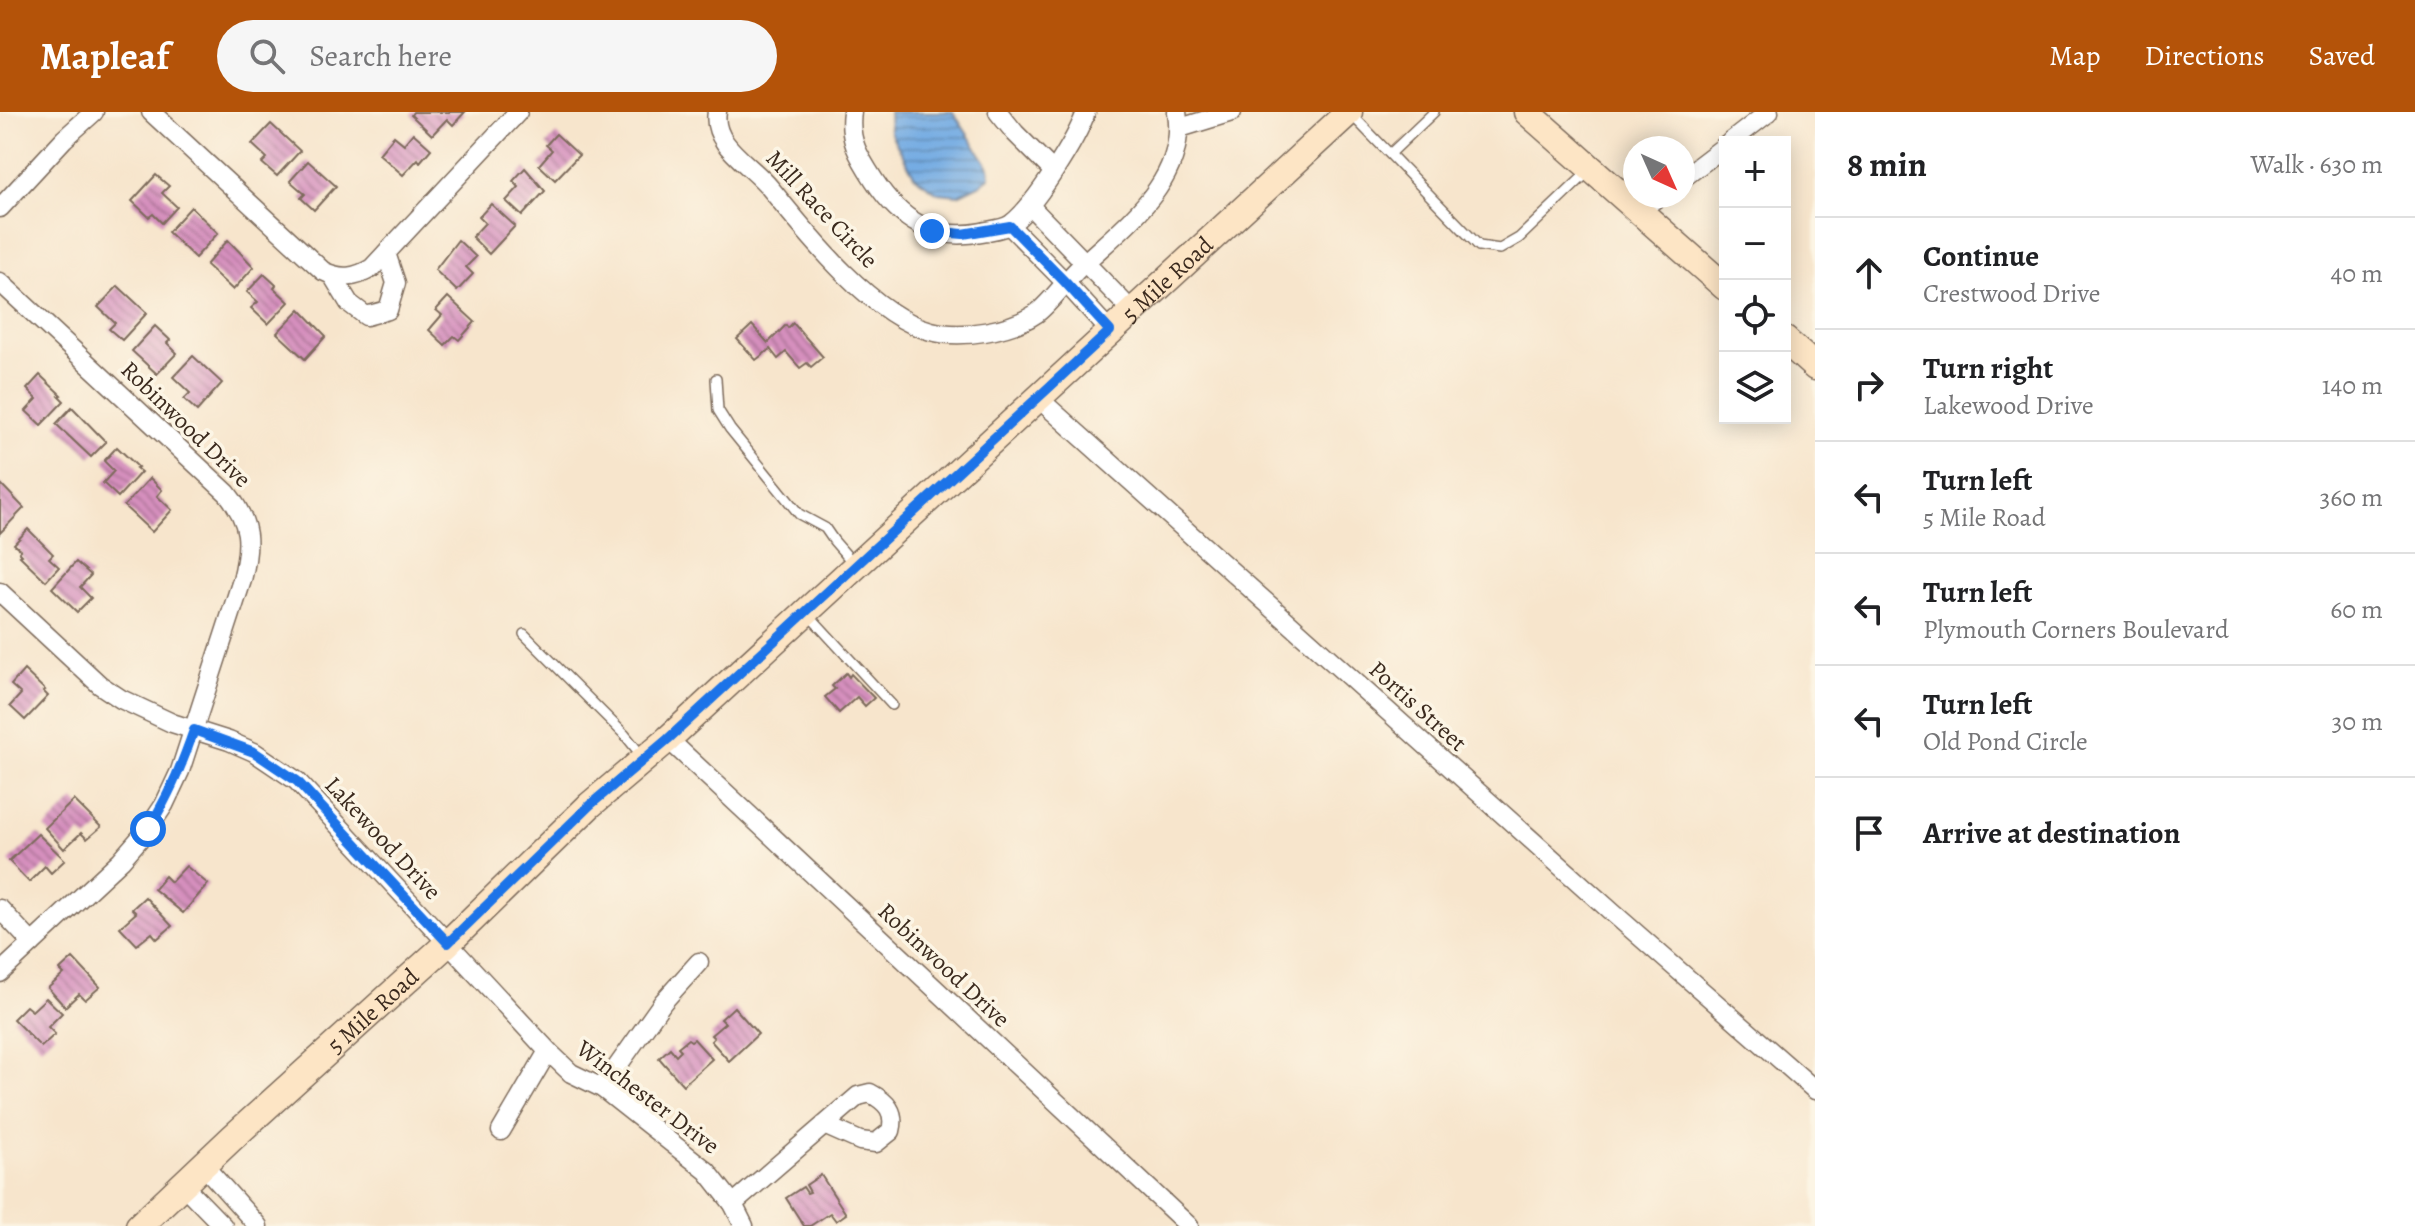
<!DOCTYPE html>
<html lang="en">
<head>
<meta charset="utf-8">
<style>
  :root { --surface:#fff; --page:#f6f6f6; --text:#202124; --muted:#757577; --line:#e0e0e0; --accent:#b45309 }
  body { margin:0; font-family:Alegreya,serif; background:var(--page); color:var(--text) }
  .controls { position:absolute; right:24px; top:24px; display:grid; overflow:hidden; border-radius:0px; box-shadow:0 4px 20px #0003 }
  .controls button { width:72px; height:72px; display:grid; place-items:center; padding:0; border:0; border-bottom:2px solid var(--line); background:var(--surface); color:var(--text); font:40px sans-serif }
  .compass { position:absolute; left:1623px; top:24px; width:72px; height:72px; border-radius:50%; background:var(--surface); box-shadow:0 4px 20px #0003; rotate:135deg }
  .stop { position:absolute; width:24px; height:24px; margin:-18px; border:6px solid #1a73e8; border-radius:50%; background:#fff }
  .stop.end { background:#1a73e8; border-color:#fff; box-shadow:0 2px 8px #0008 }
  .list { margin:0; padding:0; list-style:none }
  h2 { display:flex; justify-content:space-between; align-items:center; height:104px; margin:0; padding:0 32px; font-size:34px }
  h2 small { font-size:26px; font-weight:400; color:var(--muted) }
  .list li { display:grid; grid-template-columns:52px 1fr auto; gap:24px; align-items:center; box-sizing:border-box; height:112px; padding:0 32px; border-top:2px solid var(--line) }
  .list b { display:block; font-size:30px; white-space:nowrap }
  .list p { margin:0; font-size:26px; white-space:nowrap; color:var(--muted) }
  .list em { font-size:26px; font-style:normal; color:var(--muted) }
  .icon { flex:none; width:44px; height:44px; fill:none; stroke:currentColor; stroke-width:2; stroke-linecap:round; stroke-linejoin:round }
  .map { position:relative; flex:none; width:1815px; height:1114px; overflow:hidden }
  header { display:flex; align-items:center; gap:48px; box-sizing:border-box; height:112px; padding:0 40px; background:var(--accent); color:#fff }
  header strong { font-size:38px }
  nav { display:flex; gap:44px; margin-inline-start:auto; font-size:28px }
  .search { width:560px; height:72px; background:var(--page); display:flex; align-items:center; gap:20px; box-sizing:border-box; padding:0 28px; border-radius:44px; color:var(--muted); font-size:30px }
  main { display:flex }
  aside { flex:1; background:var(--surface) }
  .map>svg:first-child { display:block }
</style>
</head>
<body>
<header>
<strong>Mapleaf</strong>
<div class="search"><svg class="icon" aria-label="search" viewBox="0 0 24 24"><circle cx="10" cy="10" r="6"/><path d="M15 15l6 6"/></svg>Search here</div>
<nav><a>Map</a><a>Directions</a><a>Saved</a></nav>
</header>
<main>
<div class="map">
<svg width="1815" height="1114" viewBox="0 0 1815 1114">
  <defs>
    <pattern id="water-rules" width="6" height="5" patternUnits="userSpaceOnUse" patternTransform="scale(2)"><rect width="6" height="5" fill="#74ace3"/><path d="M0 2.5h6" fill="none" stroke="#608cb7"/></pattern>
    <pattern id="building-back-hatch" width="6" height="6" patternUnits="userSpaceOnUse" patternTransform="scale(2)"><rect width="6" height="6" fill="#d58fbd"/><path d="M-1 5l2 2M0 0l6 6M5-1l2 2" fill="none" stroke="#ae7599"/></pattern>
  </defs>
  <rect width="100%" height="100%" fill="#fcf5e5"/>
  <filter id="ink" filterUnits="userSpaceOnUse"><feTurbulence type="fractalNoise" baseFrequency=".0125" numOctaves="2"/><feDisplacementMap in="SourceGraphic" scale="16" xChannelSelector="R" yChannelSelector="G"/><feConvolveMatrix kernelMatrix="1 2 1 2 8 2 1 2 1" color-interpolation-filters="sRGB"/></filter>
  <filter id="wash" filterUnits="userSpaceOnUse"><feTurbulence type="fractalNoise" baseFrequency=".006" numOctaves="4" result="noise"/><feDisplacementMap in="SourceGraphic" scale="32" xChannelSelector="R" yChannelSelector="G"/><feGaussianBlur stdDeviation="1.8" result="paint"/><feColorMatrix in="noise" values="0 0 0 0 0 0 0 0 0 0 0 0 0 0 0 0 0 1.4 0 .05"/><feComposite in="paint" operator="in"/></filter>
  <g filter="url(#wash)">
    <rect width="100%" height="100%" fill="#f7e5cc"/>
    <path fill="url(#water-rules)" stroke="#586b80" stroke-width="2" d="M889,0H953L989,55L990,64L981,72L958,83L938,81L915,65L890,20Z"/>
    <g id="blocks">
      <g fill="url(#building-back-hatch)">
        <path d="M413,0H465L453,13L447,7L432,23L411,3Z"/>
        <path d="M271,12L300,39L277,64L262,51L267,46L252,32Z"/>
        <path d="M413,21L431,37L420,50L418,47L403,63L379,42L394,24L404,32Z"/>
        <path d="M556,22L579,43L555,68L539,53L552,38L546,33Z"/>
        <path d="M308,49L336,74L314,98L301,86L305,82L290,69Z"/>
        <path d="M525,56L545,79L522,104L506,89L519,75L513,69Z"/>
        <path d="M156,63L169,74L162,81L177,95L162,111L153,102L149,105L132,89Z"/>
        <path d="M491,92L515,114L489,142L472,125L485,111L479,105Z"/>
        <path d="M191,95L218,121L195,146L168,120Z"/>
        <path d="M228,128L254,155L233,178L206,153Z"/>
        <path d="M458,128L476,145L466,155L473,162L457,179L435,158Z"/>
        <path d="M264,162L276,173L274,176L289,190L268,212L251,196L258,190L247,180Z"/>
        <path d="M118,174L147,201L122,228L109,217L115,211L98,195Z"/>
        <path d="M448,185L475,210L459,228L454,224L445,233L429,218L442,203L436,198Z"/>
        <path d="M300,197L326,224L305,247L277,221Z"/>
        <path d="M793,211L823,245L811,255L807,251L800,256L786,240L778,247L770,237L756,248L737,227L752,213L768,231L786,213L788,216Z"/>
        <path d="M155,214L170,228L167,231L177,241L157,262L132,239Z"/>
        <path d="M193,244L222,271L197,299L184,287L190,281L173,265Z"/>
        <path d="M40,263L61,283L59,284L64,289L41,313L26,299L37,287L27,277Z"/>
        <path d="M72,295L106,330L91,345L56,312Z"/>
        <path d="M117,335L138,355L136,356L141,360L118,385L103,371L114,359L104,349Z"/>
        <path d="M150,366L162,378L157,384L172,398L152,420L124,394Z"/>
        <path d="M0,371L24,396L0,421Z"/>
        <path d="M28,417L53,442L49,446L59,455L46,469L20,444L22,443L19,440L21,438L14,432Z"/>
        <path d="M76,450L91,463L80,475L91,486L77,500L52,476Z"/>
        <path d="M24,558L45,578L43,579L48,584L25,608L10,594L21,582L11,573Z"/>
        <path d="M846,561L849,565L851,562L874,586L865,594L857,585L839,601L825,585L835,577L832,574Z"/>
        <path d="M74,688L101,715L87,727L81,721L64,737L45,716Z"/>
        <path d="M38,722L65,748L51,761L45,754L29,770L9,749Z"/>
        <path d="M186,754L208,772L183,801L154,777L165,764L171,770Z"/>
        <path d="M145,785L172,814L157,827L152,821L137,833L120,815L136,801L132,797Z"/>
        <path d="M73,846L100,875L85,888L79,882L65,895L48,876L64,862L60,858Z"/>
        <path d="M46,886L62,901L48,915L55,922L41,935L13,907L26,894L32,899Z"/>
        <path d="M734,895L758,922L729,949L711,929L714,926L711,923L725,911L721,907Z"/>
        <path d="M688,927L691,929L694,927L712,947L683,973L659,946L670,936L676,943L681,938L678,935Z"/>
        <path d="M821,1063L846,1102L836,1109L830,1101L810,1114H804L786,1086L803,1075L807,1081L810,1080L806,1073Z"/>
      </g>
    </g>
  </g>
  <g filter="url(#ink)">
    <use href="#blocks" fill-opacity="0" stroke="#7d6b5b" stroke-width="2"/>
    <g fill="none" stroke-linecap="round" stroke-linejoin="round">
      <defs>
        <g id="lane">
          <path d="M1350,1L1479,134L1500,137L1519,126L1589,59"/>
          <path d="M1391,41L1434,0"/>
          <path d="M716,267L718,298L730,317L799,402L825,416L834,429L855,453"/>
          <path d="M808,502L892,593"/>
          <path d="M524,522L625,623L642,644"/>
        </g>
        <g id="street">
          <path d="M151,0L323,159C341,168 355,166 372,156L518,0"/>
          <path d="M717,0C711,33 752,53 770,76C807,122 872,204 931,219C961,227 1011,219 1037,201C1051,190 1065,170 1078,157C1123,114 1188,70 1177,0"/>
          <path d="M852,0C848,28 859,45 874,68C900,108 933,130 982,120C991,118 1004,117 1011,112C1034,95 1077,27 1086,0"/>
          <path d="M998,0L1015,21L1053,59"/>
          <path d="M1180,16L1232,0"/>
          <path d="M1730,30L1769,0"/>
          <path d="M1683,66L1725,34"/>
          <path d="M1030,94L1132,199"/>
          <path d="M0,96L64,27L94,0"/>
          <path d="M1639,99L1659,84"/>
          <path d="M1010,114L1065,170L1110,219"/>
          <path d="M332,163L349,191L366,204L388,198L396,171L386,141"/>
          <path d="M0,170L227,381C251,411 251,431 242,468L180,659L164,693L148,717L121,748L0,861"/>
          <path d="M1037,285L1613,801L1815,978"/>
          <path d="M0,480L100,573L121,587L172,611L229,629L254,640L297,669L548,939L571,961L602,976L707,1059L733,1092L744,1114"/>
          <path d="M668,627L1189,1114"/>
          <path d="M0,797L32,831"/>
          <path d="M602,976L663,890L699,850"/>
          <path d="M501,1019L548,939"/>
          <path d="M204,1054L258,1114"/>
          <path d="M183,1073L223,1114"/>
          <path d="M733,1092L858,984L870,981C887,990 896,1000 891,1019L876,1031L860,1029L824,1013"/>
        </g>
        <g id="secondary">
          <path d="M1527,0L1725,175"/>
          <path d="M1785,228L1815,255"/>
          <path id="s1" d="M139,1114L232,1026L448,831L590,693L668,627L1349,0"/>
        </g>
      </defs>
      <use href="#lane" stroke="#7d6b5b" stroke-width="12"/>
      <use href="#street" stroke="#7d6b5b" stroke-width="21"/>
      <use href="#secondary" stroke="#7d6b5b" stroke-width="29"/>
      <use href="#lane" stroke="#fff" stroke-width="9"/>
      <use href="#street" stroke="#fff" stroke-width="18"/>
      <use href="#secondary" stroke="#fde5c5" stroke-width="26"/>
    </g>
  </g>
  <g fill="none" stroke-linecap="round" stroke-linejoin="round" filter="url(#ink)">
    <path stroke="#1a73e8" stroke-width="10" d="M148,717C169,685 182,653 194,618L254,640L297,669L448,831L590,693L668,627L1110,219L1065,170L1010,114L963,122L932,119"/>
  </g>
  <g text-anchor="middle" stroke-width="7" stroke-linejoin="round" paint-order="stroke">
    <g font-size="24" fill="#3b2a1e" stroke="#fcf5e5">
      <text transform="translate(822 97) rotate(47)" y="8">Mill Race Circle</text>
      <text dy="8" stroke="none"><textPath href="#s1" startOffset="1398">5 Mile Road</textPath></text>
      <text transform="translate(186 312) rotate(44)" y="8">Robinwood Drive</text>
      <text transform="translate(1418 594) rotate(42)" y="8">Portis Street</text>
      <text transform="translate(383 726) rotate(47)" y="8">Lakewood Drive</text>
      <text transform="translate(944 853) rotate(43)" y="8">Robinwood Drive</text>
      <text dy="8" stroke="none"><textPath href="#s1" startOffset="318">5 Mile Road</textPath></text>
      <text transform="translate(648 985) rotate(37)" y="8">Winchester Drive</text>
    </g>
  </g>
</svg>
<div class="controls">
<button>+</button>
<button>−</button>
<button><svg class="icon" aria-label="locate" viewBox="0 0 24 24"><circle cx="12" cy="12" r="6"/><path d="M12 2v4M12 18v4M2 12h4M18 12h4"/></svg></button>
<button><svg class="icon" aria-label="layers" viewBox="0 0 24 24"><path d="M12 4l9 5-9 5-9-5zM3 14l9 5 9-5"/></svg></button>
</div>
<svg class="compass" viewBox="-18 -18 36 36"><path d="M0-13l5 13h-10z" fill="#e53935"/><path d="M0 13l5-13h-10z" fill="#757577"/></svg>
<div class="stop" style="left:148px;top:717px"></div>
<div class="stop end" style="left:932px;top:119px"></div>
</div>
<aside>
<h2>8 min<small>Walk · 630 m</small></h2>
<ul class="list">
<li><svg class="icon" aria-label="ahead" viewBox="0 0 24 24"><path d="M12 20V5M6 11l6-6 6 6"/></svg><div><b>Continue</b><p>Crestwood Drive</p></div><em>40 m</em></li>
<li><svg class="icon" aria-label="right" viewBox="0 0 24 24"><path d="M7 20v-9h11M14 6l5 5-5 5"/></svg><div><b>Turn right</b><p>Lakewood Drive</p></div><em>140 m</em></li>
<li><svg class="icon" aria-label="left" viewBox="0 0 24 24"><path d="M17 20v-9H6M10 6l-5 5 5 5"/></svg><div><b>Turn left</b><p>5 Mile Road</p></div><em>360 m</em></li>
<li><svg class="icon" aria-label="left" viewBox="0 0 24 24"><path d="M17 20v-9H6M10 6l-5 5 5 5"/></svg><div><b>Turn left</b><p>Plymouth Corners Boulevard</p></div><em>60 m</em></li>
<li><svg class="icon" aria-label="left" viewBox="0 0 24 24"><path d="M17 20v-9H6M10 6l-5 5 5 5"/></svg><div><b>Turn left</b><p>Old Pond Circle</p></div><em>30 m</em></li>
<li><svg class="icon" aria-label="arrive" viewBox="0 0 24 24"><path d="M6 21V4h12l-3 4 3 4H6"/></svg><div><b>Arrive at destination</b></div></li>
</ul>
</aside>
</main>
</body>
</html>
